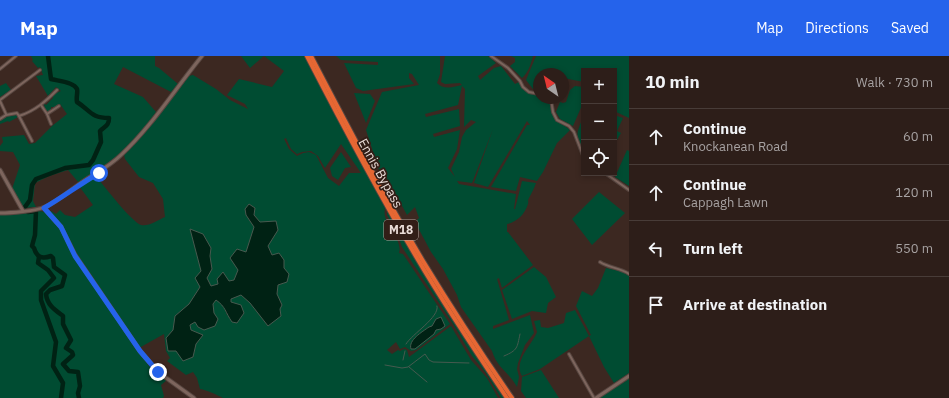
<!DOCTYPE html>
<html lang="en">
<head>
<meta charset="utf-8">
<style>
  :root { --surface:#2d1e19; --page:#392b26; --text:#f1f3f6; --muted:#a7a2a2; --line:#483c38; --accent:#2563eb }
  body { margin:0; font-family:"IBM Plex Sans",sans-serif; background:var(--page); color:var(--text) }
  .controls { position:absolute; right:12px; top:12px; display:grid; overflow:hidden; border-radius:0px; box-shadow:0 2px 6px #0003 }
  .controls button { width:36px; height:36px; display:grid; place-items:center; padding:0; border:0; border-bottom:1px solid var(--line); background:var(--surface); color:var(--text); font:20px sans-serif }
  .compass { position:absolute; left:533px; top:12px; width:36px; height:36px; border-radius:50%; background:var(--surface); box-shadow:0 2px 6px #0003; rotate:325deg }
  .stop { position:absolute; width:12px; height:12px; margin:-9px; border:3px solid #2563eb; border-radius:50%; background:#fff }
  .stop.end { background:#2563eb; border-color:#fff; box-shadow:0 1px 4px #0008 }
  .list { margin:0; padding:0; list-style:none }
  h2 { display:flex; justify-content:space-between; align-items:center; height:52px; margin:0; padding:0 16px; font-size:17px }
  h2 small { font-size:13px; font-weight:400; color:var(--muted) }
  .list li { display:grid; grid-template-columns:26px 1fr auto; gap:12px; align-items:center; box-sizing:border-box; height:56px; padding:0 16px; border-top:1px solid var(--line) }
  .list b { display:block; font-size:15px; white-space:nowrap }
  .list p { margin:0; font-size:13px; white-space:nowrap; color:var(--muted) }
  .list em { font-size:13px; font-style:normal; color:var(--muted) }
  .icon { flex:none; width:22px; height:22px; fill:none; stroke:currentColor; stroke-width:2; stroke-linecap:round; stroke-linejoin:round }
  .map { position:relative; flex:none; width:629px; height:342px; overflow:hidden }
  header { display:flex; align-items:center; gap:24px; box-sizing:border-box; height:56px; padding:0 20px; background:var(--accent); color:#fff }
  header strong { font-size:19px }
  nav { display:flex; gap:22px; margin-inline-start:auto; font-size:14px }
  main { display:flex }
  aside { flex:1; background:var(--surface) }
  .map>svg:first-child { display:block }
</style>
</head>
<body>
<header>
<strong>Map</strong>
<nav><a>Map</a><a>Directions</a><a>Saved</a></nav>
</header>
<main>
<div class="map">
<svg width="629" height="342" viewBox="0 0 629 342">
  <rect width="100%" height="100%" fill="#3c2821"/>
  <g fill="#004c32" fill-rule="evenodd">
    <path d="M31,0H155V10L159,12L178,28L171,36L123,11L114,28L143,41L156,56C149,65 143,75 135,83C120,101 99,115 79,127L68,114L49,120L35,127L33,145L36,151L24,152L23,151L12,133L20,109L13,96L0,95V90L3,86L2,81L24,79L29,88L35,87L52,70L67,58L60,48L55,51H51V53L48,56L45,55L44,47L46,49L53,42L52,40L56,37L61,35L56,31L48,40L36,20L43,19L40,11L38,12L32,5L33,4Z"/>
    <path d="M241,0H304L385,150C385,153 384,158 385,160C386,169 403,185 399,197L403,198L405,201L450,268L416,294L411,295L405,291L400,293L396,286L387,294L392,298L398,294L400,295L404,293L407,294L409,301L451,270L471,304L487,322L498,342H223C217,339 207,334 200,333L197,322L193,316L186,319L167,305L170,302L166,295L164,278L139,292L148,309L167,324L161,329L164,340L163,342H0V159L16,158L27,155H38L46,156L51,155L56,158L60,154L65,159L75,161L93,149L79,130L96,120C104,130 131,165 141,169C148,171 158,164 165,161L163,143L153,127L139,121L125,103L124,98C149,76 169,46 189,20L193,19L216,33L230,44L248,53L245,48L227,39L239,23L272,31L284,15L264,0L250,12ZM286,82L291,93L297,98L302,96L311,95L318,100L325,112L341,88L361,117H349L339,130L328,122L316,99L309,96L303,97L297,100L289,93L284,83ZM249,148L255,152L254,159L260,166L278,174L268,190L272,199L284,212L282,228L278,229L277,238L282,249L268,270L250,247L241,239L231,243V247L244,257L241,261L227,259L224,250L217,244L212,248L214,257L190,269L191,274L203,279L196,288L193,301L176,295H169L166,282L173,274L175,260L189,248L200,231L203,178L211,192L210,200L212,213L207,222L211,230L234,224L246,196L254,171L246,159L245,153Z"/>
    <path d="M336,0H440V18L437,27C443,34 454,31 462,29L460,27L445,28L441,26L445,0H488L496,7L478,20L480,24L494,12L501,10L515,28L519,26C525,36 527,36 539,38V42H548C553,48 550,55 554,61C558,67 565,69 570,74L557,87L543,116L537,125L520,121L516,135L491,131L527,69H530L527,65L488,131L474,127L493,73L472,127L457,125L459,128L516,138L514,153H515L522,125L536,127C534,133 532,136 529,142C527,146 529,143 528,148C525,158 517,166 507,168V176H508L533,209L502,232L499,222L497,223L509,264L493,270V273L530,259L534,277L525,289L518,307L517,313L519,321L517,331C509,316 497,312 492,295L461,251L457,239L443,213L431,196L415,166L419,162L415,151L407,159L393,133L379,114L366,74L382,36L419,29L412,18L409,17V22L414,28L363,35L356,32L344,7L378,9V6L341,4ZM462,30L465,33L464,71L471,64L476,66L466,74L462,81L459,96L451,113L455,121L448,112L457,93L460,74L434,81L433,78L460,70L459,53L426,61L425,58L458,49Z"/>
    <path d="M511,0H533C531,8 528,17 522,22L510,10L515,6V2Z"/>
    <path d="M536,0H629V62L614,55V15H584V26L563,22V18H539V34L533,33L526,24Z"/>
    <path d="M6,27L11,34L0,41V30Z"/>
    <path d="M575,30L584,31L583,47L573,70L560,63L556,56L560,46L563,47L566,46L570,34Z"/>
    <path d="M354,37L370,38L375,45L366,67Z"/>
    <path d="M16,59L18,61L9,66L8,65L0,68V65L8,60Z"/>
    <path d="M614,59L623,62L617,75L621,77L614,89Z"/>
    <path d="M584,60V97C576,78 575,79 584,60Z"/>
    <path d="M627,94L629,95V130L615,121Z"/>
    <path d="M341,96L351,111L345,112L338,124L332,120L330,112Z"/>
    <path d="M599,136L625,157L592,189L572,163Z"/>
    <path d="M387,154L506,342H501L485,316L472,300L453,268L402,191L397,177L387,159Z"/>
    <path d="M534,211L546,221L556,241L548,247L546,257L532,255L512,263L502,234Z"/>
    <path d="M606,212L624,216L629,220V317L614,327L604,311L589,280L540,313L522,320C513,305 532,289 537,276L534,265L540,264L541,271L548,272L564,267L566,257L575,254L589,280L591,279L576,250L582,235L592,240L598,232Z"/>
    <path d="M541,314L559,342H526L521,335L522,321Z"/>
    <path d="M629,322V342H598L626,325Z"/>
  </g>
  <g fill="#002214" stroke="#465a4f">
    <path d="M249,148L255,152L254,159L260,166L276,165L278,174L268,190L272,199L279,197L284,204V212L289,218L287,226L278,229L277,238L282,249L280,253L281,260L268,270L250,247L241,239L231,243V246L241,249L244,257L237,267L232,266C225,256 226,251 216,244L213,248L214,257L218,263L215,270L204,274L198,271L195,266L190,269L191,274L203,279L196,288L193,301L183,305L176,295H168L166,282L173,274L175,260L189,248L200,231L195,222L201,215L190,173L203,178L211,192L210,200L212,213L207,222L211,230L218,228L217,223L223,216L229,225L234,224L238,214L230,202L237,193L246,196L254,171L246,159L245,153Z"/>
    <path d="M441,261L445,270L441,273L436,274L434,278L415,293H411C408,284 422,276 429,271L432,270L436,263Z"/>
  </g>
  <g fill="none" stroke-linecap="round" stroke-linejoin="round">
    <g stroke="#465a4f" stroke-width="1">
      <path d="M406,288C412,278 440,261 437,250"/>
      <path d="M504,300C518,294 517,292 520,278"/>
      <path d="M403,304L405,295"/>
      <path d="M385,309L402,312L408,311L425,298L429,304L433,306L469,307"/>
      <path d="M409,311L427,326"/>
    </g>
    <g stroke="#002214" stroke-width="4.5">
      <path d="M25,151L30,144L32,129L36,123L65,112L89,109L93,104L101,86L100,75C105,70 109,70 109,62C91,62 91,55 77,46C76,41 78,36 77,33C74,26 58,25 51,23L48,0"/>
      <path d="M28,156L36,155L35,179L32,190L34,192C37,202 42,203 51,200L53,202L54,211L65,219L62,230L50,234L46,238C47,249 55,254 63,260V268L71,284L66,292L72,296L73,299L63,308L69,315L78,316L80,330L78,337L79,342"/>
      <path d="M39,201L38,207L48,214L54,222L41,235V244L56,286L53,310L63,327L61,342"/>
    </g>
    <defs>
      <g id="street">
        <path d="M491,0L508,12L520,25L523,31L529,36L539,38"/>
        <path d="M0,13L16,0"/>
        <path d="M550,42L551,43L553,56L557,64L569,70L574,76L584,102"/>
        <path d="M0,44L40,14"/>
        <path d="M0,45L6,58"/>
        <path d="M41,49L47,58L59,50"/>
        <path d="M47,58L51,68"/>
        <path d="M19,60L32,85"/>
        <path d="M0,63L6,59L17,57L19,60C35,55 46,45 57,34"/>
        <path d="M605,117L629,134"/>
        <path d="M600,206C609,212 621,212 629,218"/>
        <path d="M569,298L594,342"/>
      </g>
      <g id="secondary">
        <path d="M0,114L23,155"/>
        <path d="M44,152L61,171L75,199L140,295L158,316L194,342"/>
        <path d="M0,157C10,157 36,155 45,151C58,145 69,135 81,127C94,118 109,111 121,99C152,70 175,33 202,0"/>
        <path d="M596,342L629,320"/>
      </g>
      <g id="highway">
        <path d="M307,0C342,68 378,136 417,202C445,250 476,296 507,342"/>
        <path d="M311,0C347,69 383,138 423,205C451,251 481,297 512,342"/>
      </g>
    </defs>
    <use href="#street" stroke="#574640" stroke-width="4"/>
    <use href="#secondary" stroke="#574640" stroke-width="5"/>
    <use href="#highway" stroke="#574640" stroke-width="6"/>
    <use href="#street" stroke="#7d655d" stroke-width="2"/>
    <use href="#secondary" stroke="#7d655d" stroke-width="3"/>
    <use href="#highway" stroke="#e66733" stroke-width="4"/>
  </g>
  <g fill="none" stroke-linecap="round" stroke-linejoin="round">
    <path stroke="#2563eb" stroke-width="5" d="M99,117C80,128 63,141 44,152L61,171L75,200L140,295L158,316"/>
  </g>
  <g text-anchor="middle" stroke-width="3.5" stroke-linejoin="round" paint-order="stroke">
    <rect fill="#321e17" stroke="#b3a49e" stroke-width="1" x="384" y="164" width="34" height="20" rx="3"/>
    <g font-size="12" font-weight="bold" fill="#eaddd8">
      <text x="401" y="178">M18</text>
    </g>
    <g font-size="13" fill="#eaddd8" stroke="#321e17">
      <text transform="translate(381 117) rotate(61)" y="5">Ennis Bypass</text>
    </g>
  </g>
</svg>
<div class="controls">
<button>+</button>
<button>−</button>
<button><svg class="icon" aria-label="locate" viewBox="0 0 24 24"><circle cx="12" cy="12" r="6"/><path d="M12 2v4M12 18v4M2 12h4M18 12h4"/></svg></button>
</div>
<svg class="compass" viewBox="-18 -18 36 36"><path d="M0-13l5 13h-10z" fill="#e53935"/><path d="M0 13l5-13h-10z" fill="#a7a2a2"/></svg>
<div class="stop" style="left:99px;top:117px"></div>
<div class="stop end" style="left:158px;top:316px"></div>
</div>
<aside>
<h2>10 min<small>Walk · 730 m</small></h2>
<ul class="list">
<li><svg class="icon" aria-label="ahead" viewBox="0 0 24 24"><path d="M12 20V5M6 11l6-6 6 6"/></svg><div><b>Continue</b><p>Knockanean Road</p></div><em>60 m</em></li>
<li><svg class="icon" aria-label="ahead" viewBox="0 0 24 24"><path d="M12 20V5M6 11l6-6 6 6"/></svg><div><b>Continue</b><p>Cappagh Lawn</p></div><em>120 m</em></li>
<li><svg class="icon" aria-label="left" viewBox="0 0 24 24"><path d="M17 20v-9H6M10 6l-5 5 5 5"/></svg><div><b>Turn left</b></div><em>550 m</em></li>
<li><svg class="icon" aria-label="arrive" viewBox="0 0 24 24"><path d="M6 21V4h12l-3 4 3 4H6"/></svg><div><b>Arrive at destination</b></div></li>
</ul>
</aside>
</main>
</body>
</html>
